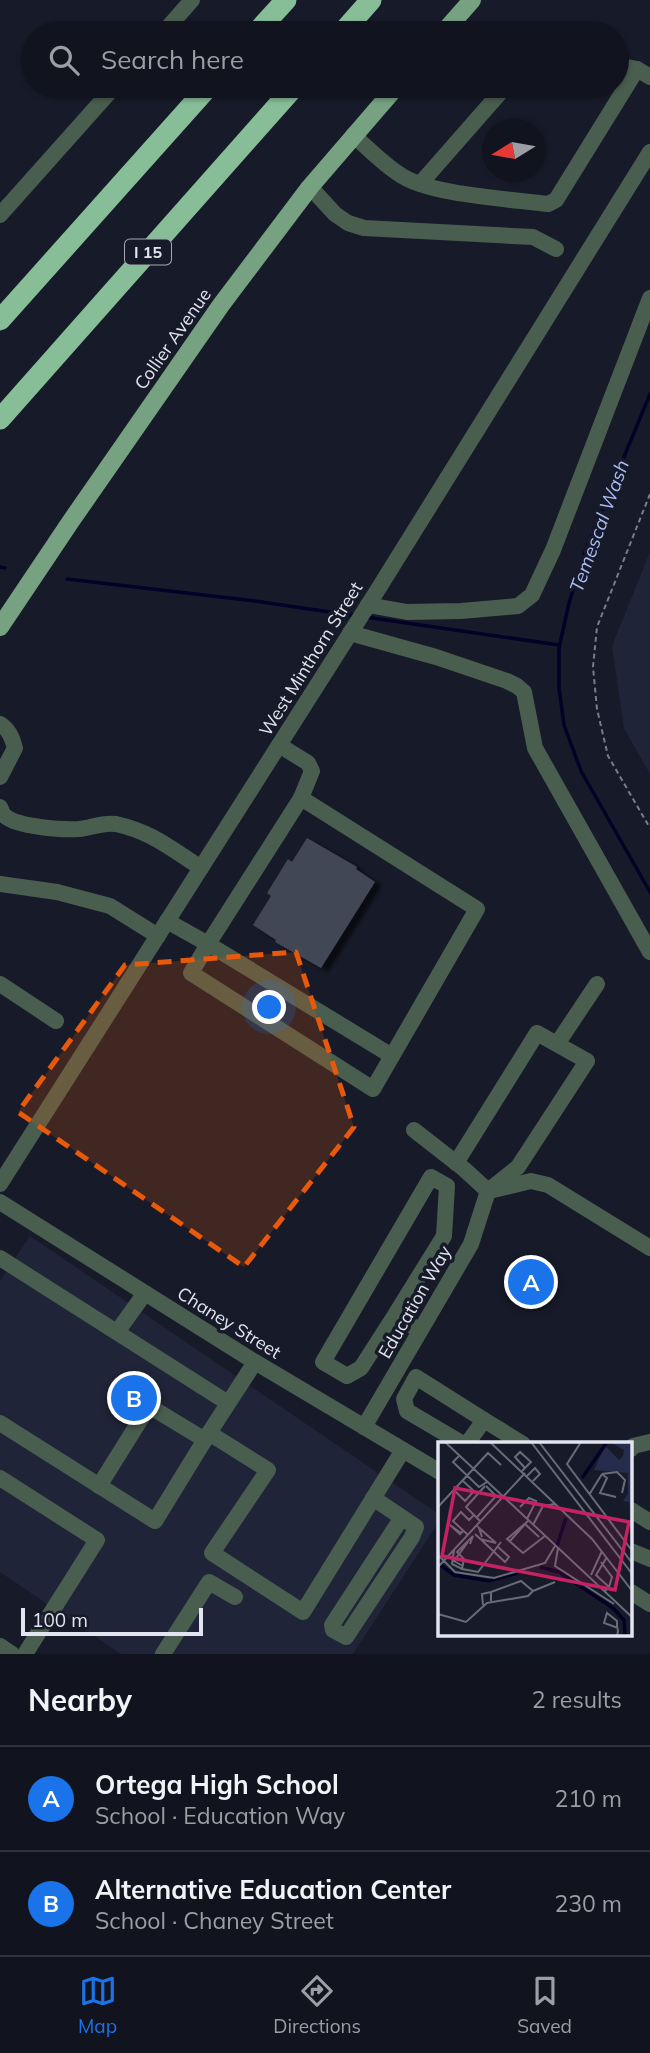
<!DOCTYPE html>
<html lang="en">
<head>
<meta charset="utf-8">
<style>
  :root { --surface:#11141f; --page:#1a1d28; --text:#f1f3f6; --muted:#9c9ea4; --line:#30333d; --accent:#1a73e8 }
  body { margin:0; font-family:Mulish,sans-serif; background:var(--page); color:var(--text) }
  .compass { position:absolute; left:482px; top:119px; width:63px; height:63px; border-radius:50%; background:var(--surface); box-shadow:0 2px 5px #0004; rotate:259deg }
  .scale { position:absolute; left:21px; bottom:18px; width:182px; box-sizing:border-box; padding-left:7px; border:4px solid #e2e5ef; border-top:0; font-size:19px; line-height:24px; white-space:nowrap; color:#e2e5ef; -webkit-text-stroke:5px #171b29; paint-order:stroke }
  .you { position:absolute; left:270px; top:1008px; width:24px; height:24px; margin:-18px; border:5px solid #fff; border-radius:50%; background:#1a73e8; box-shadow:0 0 0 10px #1a73e833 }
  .badge { display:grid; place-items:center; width:46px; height:46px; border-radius:50%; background:var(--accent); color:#fff; font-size:23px; font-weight:700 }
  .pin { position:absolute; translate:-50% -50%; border:4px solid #fff; box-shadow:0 2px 7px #0006 }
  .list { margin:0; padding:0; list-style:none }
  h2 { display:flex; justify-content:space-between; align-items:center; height:91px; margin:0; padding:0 28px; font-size:30px }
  h2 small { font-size:23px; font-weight:400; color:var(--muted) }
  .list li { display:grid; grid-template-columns:46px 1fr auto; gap:21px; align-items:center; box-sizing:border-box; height:105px; padding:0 28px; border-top:2px solid var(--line) }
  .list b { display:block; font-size:26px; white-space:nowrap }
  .list p { margin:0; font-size:23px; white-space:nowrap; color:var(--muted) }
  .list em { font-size:23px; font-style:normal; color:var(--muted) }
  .icon { flex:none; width:38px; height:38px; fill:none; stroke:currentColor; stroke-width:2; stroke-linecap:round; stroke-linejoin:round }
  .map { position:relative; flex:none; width:650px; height:1654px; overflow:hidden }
  .search { position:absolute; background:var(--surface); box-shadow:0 2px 5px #0004; left:21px; right:21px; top:21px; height:77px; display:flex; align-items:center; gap:18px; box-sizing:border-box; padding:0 24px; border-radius:38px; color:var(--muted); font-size:26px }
  .sheet { height:301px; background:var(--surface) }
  nav { display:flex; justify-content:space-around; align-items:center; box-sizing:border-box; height:98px; border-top:2px solid var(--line); background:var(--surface); font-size:19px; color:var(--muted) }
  nav a { display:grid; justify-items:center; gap:4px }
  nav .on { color:var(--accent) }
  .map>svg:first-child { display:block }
</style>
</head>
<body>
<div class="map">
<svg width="650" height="1654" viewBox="0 0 650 1654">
  <defs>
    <filter id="shadow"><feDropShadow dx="7" dy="4" stdDeviation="2" flood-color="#0009"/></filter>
  </defs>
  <rect width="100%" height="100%" fill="#171b29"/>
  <g fill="#1f2438">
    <path d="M650,552V774L624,728L612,646Z"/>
    <path d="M30,1236L440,1515V1520L353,1654H121L0,1572V1281Z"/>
  </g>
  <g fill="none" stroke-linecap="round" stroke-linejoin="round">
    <g stroke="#030126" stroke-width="3.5">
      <path d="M650,394L586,549L569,603L559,648V688L564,725L581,771L650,892"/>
      <path d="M0,567L5,568"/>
      <path d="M67,579L255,601L357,616"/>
      <path d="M365,617L559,645"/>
    </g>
  </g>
  <path fill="#424757" filter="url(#shadow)" d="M307,838L357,867L356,869L375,882L321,968L275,942L276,940L253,925L271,896L267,893L288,859L292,862Z"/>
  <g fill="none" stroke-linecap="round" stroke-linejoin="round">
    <path stroke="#797d89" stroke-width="2" stroke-dasharray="5 3.5" stroke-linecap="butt" d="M650,494L597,627L593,667L597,709L608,756L650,828"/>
    <g stroke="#4a5e4f" stroke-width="16">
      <path d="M163,33L192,0"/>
      <path d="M617,65L637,69"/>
      <path d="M353,135C368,148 382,163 399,174C428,195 510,199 548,204L556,200L637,69L650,77"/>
      <path d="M420,184L506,86"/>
      <path d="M310,187L335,214L348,223L364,228L533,237L556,249"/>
      <path d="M0,215L115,86"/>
      <path d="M368,605L407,612L461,611L518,606L532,595L553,550L650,298"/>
      <path d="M350,633L436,657L507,681L517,686L524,692L535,748L650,952"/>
      <path d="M0,724C9,730 12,737 15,748L0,777"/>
      <path d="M279,745L308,763L312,771L301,798L208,944L392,1056"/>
      <path d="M0,807C2,811 2,814 5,816C17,827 62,830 79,829C91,828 102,822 116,824C152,832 170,848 201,868"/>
      <path d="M0,884L57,892L110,906L158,936"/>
      <path d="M167,921L208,944L191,973L373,1089L477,909L301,798"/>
      <path d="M0,984L56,1021"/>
      <path d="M557,1044L597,984"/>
      <path d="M414,1130L464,1169L488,1191"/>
      <path d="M456,1163L537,1033L587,1061L518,1167L488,1191"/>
      <path d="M0,1184L377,591L650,152"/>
      <path d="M493,1190L531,1181L548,1185L650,1248"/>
      <path d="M0,1202L255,1362L440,1472"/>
      <path d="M0,1258L228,1403"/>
      <path d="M395,1315L361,1368L347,1376L323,1362L431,1177L447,1186L444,1236L395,1315L420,1331"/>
      <path d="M117,1332L145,1293"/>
      <path d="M255,1362L209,1433L268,1470L212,1553L303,1612L403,1450"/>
      <path d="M0,1423L155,1521L209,1433"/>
      <path d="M364,1427L471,1244L488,1191"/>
      <path d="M463,1444L407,1411L404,1399L416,1377L484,1420"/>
      <path d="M467,1444L484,1420L523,1444"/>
      <path d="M631,1449L633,1446L650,1442"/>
      <path d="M0,1478L97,1540L25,1654"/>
      <path d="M99,1486L149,1406L205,1440"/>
      <path d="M373,1498L416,1527L412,1537L346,1637L333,1630L332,1625L399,1522V1516"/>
      <path d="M631,1510L650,1522"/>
      <path d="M631,1551L650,1559"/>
      <path d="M631,1592L650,1604"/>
      <path d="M0,1646L12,1654"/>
      <path d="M163,1654L209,1582L235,1597"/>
    </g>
    <g stroke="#76a282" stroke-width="18">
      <path d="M443,33L472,0"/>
      <path d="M0,627L71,521L221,305L310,187L397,86"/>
    </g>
    <g stroke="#87bd97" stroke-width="21">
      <path d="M256,33L286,0"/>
      <path d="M342,33L371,0"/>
      <path d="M0,320L209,86"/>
      <path d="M0,419L295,86"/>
    </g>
  </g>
  <path fill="#e8590c" fill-opacity="0.2" stroke="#e8590c" stroke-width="5" stroke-dasharray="14 9" stroke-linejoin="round" d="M296,952L354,1127L244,1267L18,1112L125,965Z"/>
  <g text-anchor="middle" stroke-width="7" stroke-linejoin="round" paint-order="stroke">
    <rect fill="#171b29" stroke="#a5a8b4" stroke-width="2" x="125" y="239.5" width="46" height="25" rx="5"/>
    <g font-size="16" font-weight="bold" fill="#e2e5ef">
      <text x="148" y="258">I 15</text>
    </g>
    <g font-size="18" fill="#e2e5ef" stroke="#171b29">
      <text transform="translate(173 339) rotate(-55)" y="6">Collier Avenue</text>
      <text transform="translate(311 659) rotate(-58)" y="6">West Minthorn Street</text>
      <text transform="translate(415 1302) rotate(-60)" y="6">Education Way</text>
      <text transform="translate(229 1323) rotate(32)" y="6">Chaney Street</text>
    </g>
    <g font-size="19" font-style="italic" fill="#abbbf7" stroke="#171b29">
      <text transform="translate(599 526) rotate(-70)" y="7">Temescal Wash</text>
    </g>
  </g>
  <g transform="translate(438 1442)">
    <rect width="194" height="194" fill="#171b29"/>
    <path d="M172,0H194V105L191,60L185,59L190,52V31L156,28L167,4L181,18L185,14L186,8Z" fill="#262d4c"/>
    <path fill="none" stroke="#030126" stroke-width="3.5" d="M144,36L169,0M119,104L128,76M0,121L16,133L51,139L80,131M102,125L121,130L175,166L186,178L187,194"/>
    <path fill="none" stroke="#686c78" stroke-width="2" d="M7,0L195,176M52,0L154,97L195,150M93,0L195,133M101,0L195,122M143,0L129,22L195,110M21,14L15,20L41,45L49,40M84,29L93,20L82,10L77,15L87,26M164,32L179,30L187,38L184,51M165,33L169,36L162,51L178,55M89,34L97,26L102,32L95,39M16,48L27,59L36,49L25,39M151,53L164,32M0,65L50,11L63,23M82,65L91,56L98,59L89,77M36,73L28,65L47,44M39,75L58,54L48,44M90,79L69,97L85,111L107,94M95,83L105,64L117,62M23,91L12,83L22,92L26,88M37,92L67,120L71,115L59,104M30,93L15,79L23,70L31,78L36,73L42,79M42,97L58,101L41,86L44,95M72,99L87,82L101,95M120,106L117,124L176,162M16,108L14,122L24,127L26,117L19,110L35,94L32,102M0,113L17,130L56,136L107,121L117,104M163,120L174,135L171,145M25,124L16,119L30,100M0,125L87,31M24,127L40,130L63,100M153,133L164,109M95,149L117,140M166,150L171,145L158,133L169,115M45,163L44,152L53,150V159M0,172L28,180L49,161L90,154L95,149L83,139L53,150M179,194L180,189L179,184V179L169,171L166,181L180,186"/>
    <path fill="#c42262" fill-opacity="0.15" stroke="#c42262" stroke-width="3.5" d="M17,46L191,80L177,148L4,114Z"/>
    <rect width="194" height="194" fill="none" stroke="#e2e5ef" stroke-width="3.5"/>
  </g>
</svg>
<svg class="compass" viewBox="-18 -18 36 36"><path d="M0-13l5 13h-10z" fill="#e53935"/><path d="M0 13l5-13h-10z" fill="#9c9ea4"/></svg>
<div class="scale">100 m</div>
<div class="you"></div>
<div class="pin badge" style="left:531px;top:1282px">A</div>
<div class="pin badge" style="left:134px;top:1398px">B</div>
<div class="search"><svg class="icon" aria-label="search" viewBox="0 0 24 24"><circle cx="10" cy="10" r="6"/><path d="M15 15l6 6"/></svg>Search here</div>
</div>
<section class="sheet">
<h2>Nearby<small>2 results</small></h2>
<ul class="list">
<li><span class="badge">A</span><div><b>Ortega High School</b><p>School · Education Way</p></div><em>210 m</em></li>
<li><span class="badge">B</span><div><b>Alternative Education Center</b><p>School · Chaney Street</p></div><em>230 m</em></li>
</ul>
</section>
<nav>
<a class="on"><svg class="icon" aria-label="map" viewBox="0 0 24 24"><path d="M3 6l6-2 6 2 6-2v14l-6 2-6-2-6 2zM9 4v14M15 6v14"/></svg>Map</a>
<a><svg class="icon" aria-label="directions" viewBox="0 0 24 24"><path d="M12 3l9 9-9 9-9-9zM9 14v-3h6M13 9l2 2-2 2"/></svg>Directions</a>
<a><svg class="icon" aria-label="saved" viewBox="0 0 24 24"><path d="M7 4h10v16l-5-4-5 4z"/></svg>Saved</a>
</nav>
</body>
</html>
